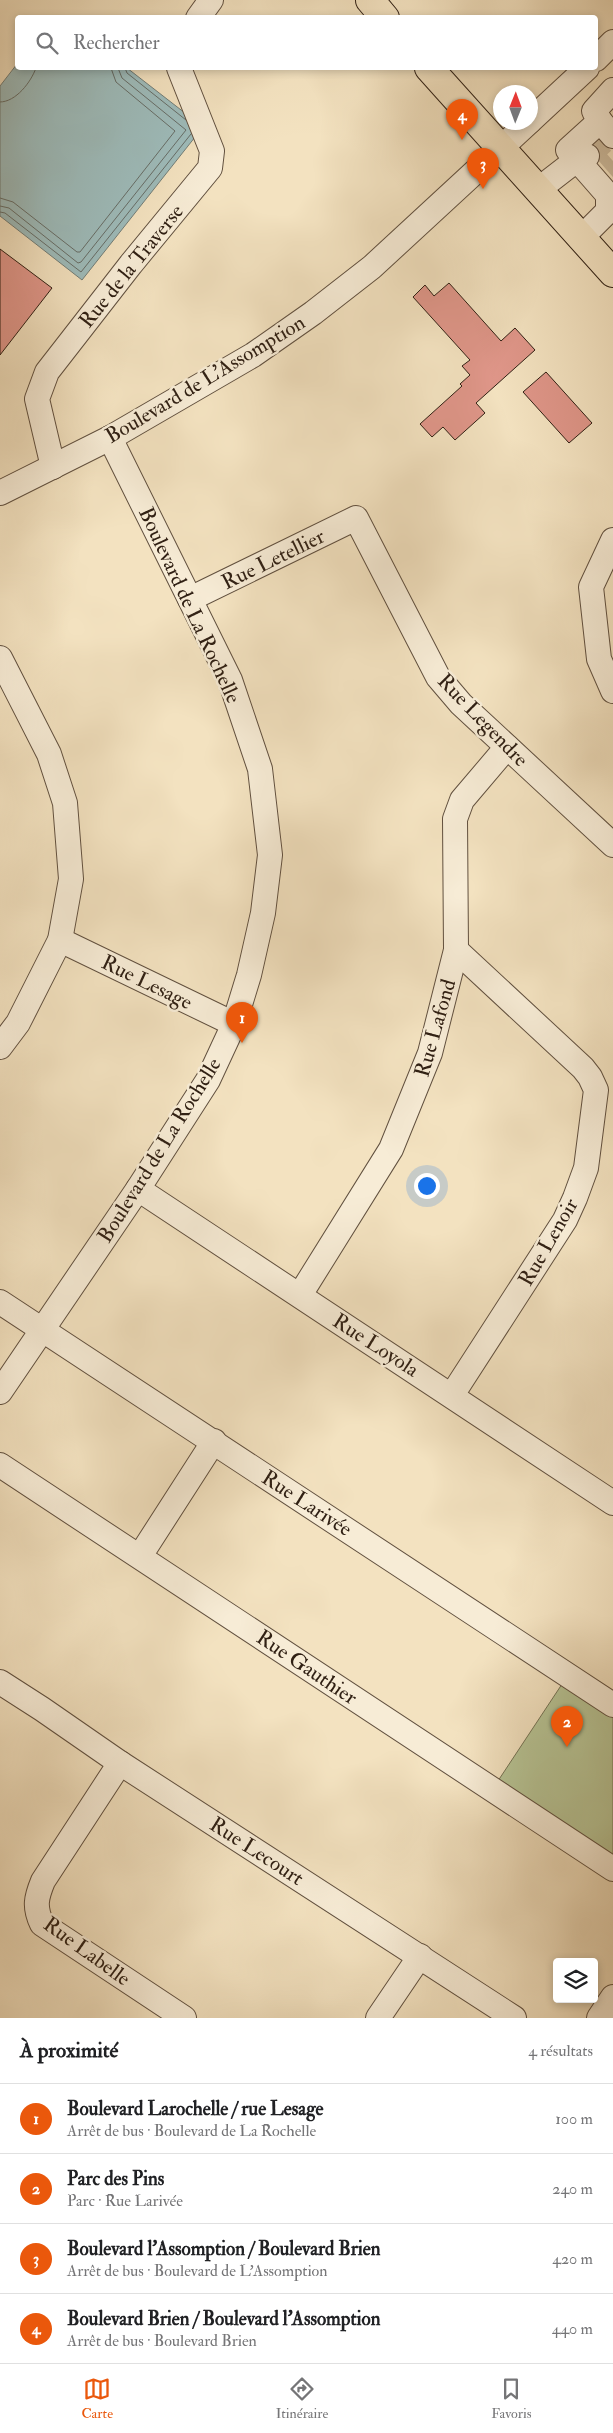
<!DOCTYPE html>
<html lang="fr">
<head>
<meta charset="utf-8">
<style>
  :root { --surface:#fff; --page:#f6f6f6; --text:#202124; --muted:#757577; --line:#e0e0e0; --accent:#ea580c }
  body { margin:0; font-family:"IM FELL Double Pica",serif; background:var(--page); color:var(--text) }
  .controls { position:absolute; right:15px; bottom:15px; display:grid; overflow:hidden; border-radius:5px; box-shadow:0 2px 8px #0003 }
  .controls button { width:45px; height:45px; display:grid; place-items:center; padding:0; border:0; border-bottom:1px solid var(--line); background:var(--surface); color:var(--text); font:25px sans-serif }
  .compass { position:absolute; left:493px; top:85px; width:45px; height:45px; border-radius:50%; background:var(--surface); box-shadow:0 2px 8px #0003; rotate:1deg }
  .you { position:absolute; left:426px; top:1185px; width:18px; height:18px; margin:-12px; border:4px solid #fff; border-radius:50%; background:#1a73e8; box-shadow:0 0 0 8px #1a73e833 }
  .badge { display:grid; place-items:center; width:32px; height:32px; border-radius:50%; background:var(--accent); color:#fff; font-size:16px; font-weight:700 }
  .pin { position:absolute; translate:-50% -41px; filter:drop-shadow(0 1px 2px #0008) }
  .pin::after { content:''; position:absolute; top:26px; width:18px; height:15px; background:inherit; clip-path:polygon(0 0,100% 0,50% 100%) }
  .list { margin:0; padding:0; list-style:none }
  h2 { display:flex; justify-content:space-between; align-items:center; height:65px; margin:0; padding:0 20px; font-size:21px }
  h2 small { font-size:16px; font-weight:400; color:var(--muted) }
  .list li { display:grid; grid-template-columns:32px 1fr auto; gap:15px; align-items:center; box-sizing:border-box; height:70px; padding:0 20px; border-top:1px solid var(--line) }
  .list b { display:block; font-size:19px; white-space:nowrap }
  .list p { margin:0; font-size:16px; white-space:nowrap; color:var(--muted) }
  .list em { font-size:16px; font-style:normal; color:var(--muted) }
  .icon { flex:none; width:28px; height:28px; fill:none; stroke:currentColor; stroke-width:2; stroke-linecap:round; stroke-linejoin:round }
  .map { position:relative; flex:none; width:613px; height:2018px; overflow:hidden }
  .search { position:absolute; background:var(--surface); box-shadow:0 2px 8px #0003; left:15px; right:15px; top:15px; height:55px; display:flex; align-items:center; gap:12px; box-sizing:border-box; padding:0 18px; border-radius:5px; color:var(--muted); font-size:19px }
  .sheet { height:345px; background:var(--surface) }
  nav { display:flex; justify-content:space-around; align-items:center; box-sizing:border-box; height:70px; border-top:1px solid var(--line); background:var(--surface); font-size:14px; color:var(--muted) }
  nav a { display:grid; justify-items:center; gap:2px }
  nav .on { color:var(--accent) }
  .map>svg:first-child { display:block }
</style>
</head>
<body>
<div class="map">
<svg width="613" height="2018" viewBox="0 0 613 2018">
  <rect width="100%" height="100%" fill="#f3e2c0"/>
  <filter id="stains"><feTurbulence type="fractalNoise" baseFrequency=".004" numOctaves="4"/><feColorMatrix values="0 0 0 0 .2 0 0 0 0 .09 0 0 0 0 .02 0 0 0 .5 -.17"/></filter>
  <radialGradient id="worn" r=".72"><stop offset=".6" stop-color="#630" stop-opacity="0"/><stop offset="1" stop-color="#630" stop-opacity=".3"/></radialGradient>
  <path fill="#b7c495" stroke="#747254" d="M568,1675L613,1705V1869L492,1790Z"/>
  <path fill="#9ebcbb" stroke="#727e78" d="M17,64L18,68H127L203,127L82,280L0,216V86Z"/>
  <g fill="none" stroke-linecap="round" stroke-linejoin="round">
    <g stroke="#676e68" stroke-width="1">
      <path d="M125,68L127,73L186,120"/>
      <path d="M0,102C16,102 31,82 36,68"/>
      <path d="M0,198L13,202L77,252H80L175,131L116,82L111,68"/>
      <path d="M0,206L9,208L78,263L81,262L186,130L122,78L118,68"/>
      <path d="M0,212L5,213L81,272L191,134"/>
    </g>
  </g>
  <g fill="#df9689" stroke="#302014">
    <path d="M0,249L52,288L0,355Z"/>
    <path d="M449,283L501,341L515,328L535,350L476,403L485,413L455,440L443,427L432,437L420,424L462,386L460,384L470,375L462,366L470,360L413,297L425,285L434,296Z"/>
    <path d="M546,372L592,423L569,443L523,392Z"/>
  </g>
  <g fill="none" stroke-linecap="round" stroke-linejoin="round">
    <g stroke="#ccbb9e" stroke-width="24" stroke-dasharray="24 12" stroke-linecap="butt">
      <path d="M591,153L603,142"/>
      <path d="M605,168L613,161"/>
    </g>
    <defs>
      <g id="minor">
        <path d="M198,18L211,0"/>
        <path d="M596,59L613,42"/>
        <path d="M530,121L587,68"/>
        <path d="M600,121L594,111L613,90"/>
        <path d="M587,156L580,163L568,150L600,121L613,136"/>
        <path d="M539,189L570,165L580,163L608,195V211L582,237"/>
        <path d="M53,467L37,399L47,372L131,264L210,168L212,151L179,68"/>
        <path d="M0,493L110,438L253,355L313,313L372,267L529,122"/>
        <path d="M613,540L591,587L599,659L613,691"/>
        <path d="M190,599L356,518L438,677L461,704L613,845"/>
        <path d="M0,658L49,754L65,803L71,879L60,940L18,1023L0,1047"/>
        <path d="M60,940L234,1024"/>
        <path d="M138,1189L613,1503"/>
        <path d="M300,1295L391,1149L430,1053L456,950L455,819L462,800L507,747"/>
        <path d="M0,1302L613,1705"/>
        <path d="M0,1392L138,1189L208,1080L234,1024L249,975L263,913L270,855L260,769L230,680L110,438"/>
        <path d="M452,1395L565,1220L575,1198L586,1168L596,1090L590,1077L583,1068L456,950"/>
        <path d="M0,1465L613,1869"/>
        <path d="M140,1556L214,1441"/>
        <path d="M0,1682L42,1709L120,1763L514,2018"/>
        <path d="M120,1763L43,1881C36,1898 34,1907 42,1924L184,2018"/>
        <path d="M378,2018L420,1956"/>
        <path d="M599,2018L613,1997"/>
      </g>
      <g id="major">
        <path d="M370,0L385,18"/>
        <path d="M429,68L613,273"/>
      </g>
    </defs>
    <use href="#minor" stroke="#61503f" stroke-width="26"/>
    <use href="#major" stroke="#302014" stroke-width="30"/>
    <use href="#minor" stroke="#f7ecd6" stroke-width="24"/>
    <use href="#major" stroke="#f3e2c0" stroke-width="28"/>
  </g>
  <g text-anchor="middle" stroke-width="5" stroke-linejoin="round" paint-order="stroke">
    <g font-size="21" fill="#302014" stroke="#f7ecd6">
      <text transform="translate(131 266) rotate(-51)" y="7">Rue de la Traverse</text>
      <text transform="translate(205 379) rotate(-31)" y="7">Boulevard de L'Assomption</text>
      <text transform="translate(273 559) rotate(-26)" y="7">Rue Letellier</text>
      <text transform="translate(190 605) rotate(65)" y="7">Boulevard de La Rochelle</text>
      <text transform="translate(483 720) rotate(46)" y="7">Rue Legendre</text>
      <text transform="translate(147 982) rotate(26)" y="7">Rue Lesage</text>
      <text transform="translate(435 1028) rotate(-74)" y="7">Rue Lafond</text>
      <text transform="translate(159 1150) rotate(-58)" y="7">Boulevard de La Rochelle</text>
      <text transform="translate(548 1242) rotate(-60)" y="7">Rue Lenoir</text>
      <text transform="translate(376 1345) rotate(33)" y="7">Rue Loyola</text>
      <text transform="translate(307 1503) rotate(33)" y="7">Rue Larivée</text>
      <text transform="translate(307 1667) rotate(34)" y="7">Rue Gauthier</text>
      <text transform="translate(257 1851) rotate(33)" y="7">Rue Lecourt</text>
      <text transform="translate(87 1951) rotate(36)" y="7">Rue Labelle</text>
    </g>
  </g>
  <rect width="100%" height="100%" filter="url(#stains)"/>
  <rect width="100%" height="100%" fill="url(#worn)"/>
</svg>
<div class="controls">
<button><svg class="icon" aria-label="layers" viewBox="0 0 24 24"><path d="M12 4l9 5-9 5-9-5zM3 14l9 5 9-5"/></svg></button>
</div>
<svg class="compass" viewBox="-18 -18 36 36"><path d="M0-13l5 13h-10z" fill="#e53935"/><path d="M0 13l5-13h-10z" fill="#757577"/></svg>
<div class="you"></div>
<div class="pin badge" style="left:242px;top:1043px">1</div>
<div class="pin badge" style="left:567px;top:1747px">2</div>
<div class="pin badge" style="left:483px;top:189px">3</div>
<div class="pin badge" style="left:462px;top:140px">4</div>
<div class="search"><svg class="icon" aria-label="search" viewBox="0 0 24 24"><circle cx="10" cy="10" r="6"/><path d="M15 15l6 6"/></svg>Rechercher</div>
</div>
<section class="sheet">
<h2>À proximité<small>4 résultats</small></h2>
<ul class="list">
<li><span class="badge">1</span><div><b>Boulevard Larochelle / rue Lesage</b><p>Arrêt de bus · Boulevard de La Rochelle</p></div><em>100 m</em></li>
<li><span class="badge">2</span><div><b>Parc des Pins</b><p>Parc · Rue Larivée</p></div><em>240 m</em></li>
<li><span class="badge">3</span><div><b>Boulevard l'Assomption / Boulevard Brien</b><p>Arrêt de bus · Boulevard de L'Assomption</p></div><em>420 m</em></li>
<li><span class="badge">4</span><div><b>Boulevard Brien / Boulevard l'Assomption</b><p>Arrêt de bus · Boulevard Brien</p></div><em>440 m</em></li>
</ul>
</section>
<nav>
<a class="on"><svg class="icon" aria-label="map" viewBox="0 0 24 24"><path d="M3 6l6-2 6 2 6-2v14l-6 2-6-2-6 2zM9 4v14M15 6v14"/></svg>Carte</a>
<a><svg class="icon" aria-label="directions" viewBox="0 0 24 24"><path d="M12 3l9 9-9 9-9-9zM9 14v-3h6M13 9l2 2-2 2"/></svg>Itinéraire</a>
<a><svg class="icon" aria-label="saved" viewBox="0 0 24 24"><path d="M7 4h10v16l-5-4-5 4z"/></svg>Favoris</a>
</nav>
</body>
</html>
